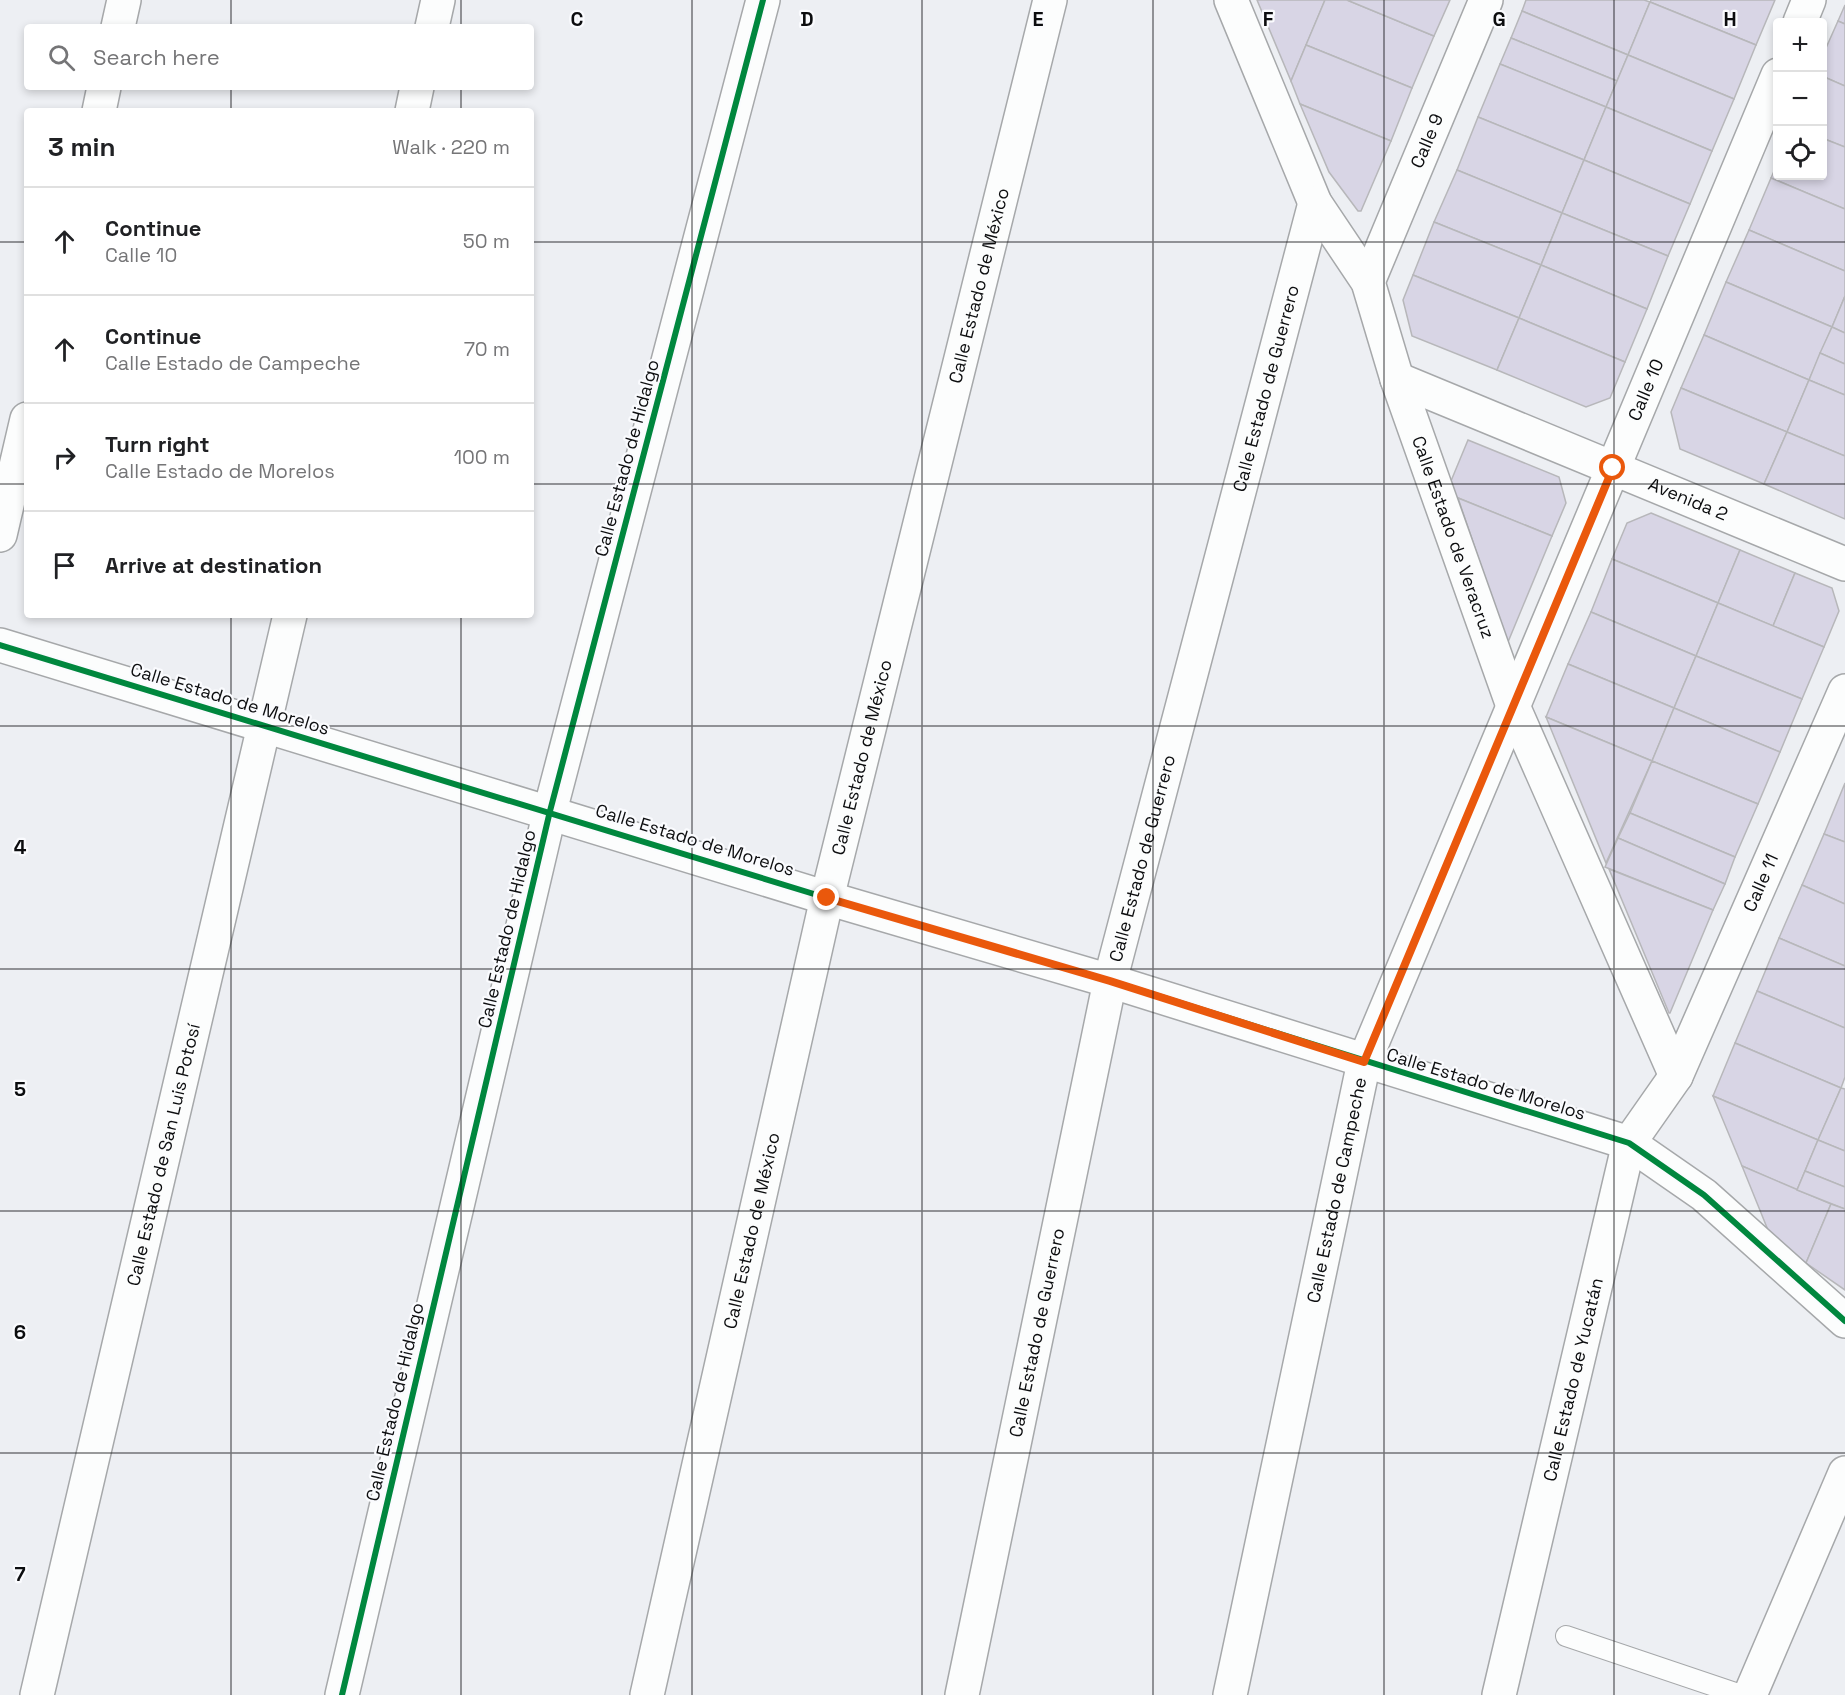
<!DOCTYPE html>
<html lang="en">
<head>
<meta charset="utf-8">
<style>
  :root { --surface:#fff; --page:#f2f2f2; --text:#202124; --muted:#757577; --line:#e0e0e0 }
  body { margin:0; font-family:"Space Grotesk",sans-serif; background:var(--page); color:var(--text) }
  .controls { position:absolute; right:18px; top:18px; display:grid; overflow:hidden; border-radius:6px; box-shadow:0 3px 9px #0003 }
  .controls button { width:54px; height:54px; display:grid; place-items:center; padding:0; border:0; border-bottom:2px solid var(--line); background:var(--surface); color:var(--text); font:30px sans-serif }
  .stop { position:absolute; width:18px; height:18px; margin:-14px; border:4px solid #ea580c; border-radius:50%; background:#fff }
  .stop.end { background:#ea580c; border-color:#fff; box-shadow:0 2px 6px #0008 }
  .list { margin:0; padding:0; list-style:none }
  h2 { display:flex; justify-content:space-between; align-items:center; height:78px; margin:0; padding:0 24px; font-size:26px }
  h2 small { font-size:20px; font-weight:400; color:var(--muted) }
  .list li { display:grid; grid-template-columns:39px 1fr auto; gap:18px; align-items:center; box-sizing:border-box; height:108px; padding:0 24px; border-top:2px solid var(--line) }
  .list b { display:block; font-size:22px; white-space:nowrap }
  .list p { margin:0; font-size:20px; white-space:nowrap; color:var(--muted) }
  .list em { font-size:20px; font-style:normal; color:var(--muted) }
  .icon { flex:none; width:33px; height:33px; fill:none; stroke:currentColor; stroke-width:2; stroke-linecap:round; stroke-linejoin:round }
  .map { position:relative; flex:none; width:1845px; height:1695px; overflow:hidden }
  .search { position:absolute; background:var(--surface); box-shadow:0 3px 9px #0003; left:24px; top:24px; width:510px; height:66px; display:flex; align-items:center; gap:15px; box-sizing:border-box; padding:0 21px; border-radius:6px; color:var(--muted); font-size:22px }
  .panel { position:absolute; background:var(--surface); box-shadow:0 3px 9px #0003; left:24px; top:108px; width:510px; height:510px; border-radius:6px }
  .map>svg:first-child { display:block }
</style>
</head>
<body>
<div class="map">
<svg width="1845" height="1695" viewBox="0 0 1845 1695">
  <rect width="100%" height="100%" fill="#edeff3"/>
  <g fill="#d8d5e5" stroke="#b7b7ba" stroke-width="1.5">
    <path d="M1257,0H1325L1291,81Z"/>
    <path d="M1325,0H1347L1434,36L1412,88L1306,45Z"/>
    <path d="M1347,0H1450L1434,36Z"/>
    <path d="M1526,0H1644L1650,2L1628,55L1522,11Z"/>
    <path d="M1651,0H1775L1756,45L1650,2Z"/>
    <path d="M1650,2L1756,45L1734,99L1628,55Z"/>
    <path d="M1845,5V24L1838,21Z"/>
    <path d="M1522,11L1628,55L1617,81L1511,38Z"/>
    <path d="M1838,21L1845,24V86L1822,76V57Z"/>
    <path d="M1511,38L1617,81L1606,107L1500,64Z"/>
    <path d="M1306,45L1412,88L1391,141L1300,104L1291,81Z"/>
    <path d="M1628,55L1734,99L1712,151L1606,107Z"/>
    <path d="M1500,64L1606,107L1584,160L1478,117Z"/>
    <path d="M1822,76L1845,86V147L1822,138Z"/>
    <path d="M1300,104L1391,141L1361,211H1358L1329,172Z"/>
    <path d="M1606,107L1712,151L1690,204L1584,160Z"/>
    <path d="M1478,117L1584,160L1562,213L1457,170Z"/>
    <path d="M1822,138L1845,147V209L1771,178L1778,162V176H1822Z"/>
    <path d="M1584,160L1690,204L1668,256L1562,213Z"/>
    <path d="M1457,170L1562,213L1541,265L1434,222Z"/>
    <path d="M1771,178L1845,209V271L1749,230Z"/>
    <path d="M1562,213L1668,256L1647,309L1541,265Z"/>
    <path d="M1434,222L1541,265L1519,318L1413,275Z"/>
    <path d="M1749,230L1845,271V296L1832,327L1726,282Z"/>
    <path d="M1541,265L1647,309L1625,362L1519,318Z"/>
    <path d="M1413,275L1519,318L1497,370L1412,336L1403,300Z"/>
    <path d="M1726,282L1832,327L1809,380L1704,335Z"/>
    <path d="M1845,296V333L1832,327Z"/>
    <path d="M1519,318L1625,362L1610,398L1586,407L1497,370Z"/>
    <path d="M1832,327L1845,333V364L1820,353Z"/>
    <path d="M1704,335L1809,380L1787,432L1681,388Z"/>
    <path d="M1820,353L1845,364V395L1809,380Z"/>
    <path d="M1809,380L1845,395V456L1787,432Z"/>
    <path d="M1681,388L1787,432L1764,484L1680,449L1671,412Z"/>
    <path d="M1787,432L1845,456V519L1764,484Z"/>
    <path d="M1468,440L1559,477L1566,503L1552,536L1446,493Z"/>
    <path d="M1458,498L1552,536L1508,642H1507Z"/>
    <path d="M1651,513L1740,550L1718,603L1612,559L1627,523Z"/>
    <path d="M1740,550L1795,573L1773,626L1718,603Z"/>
    <path d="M1612,559L1718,603L1696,656L1591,612Z"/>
    <path d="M1795,573L1832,588L1839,611L1824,647L1773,626Z"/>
    <path d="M1718,603L1824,647L1802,699L1696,656Z"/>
    <path d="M1591,612L1696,656L1674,708L1568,664Z"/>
    <path d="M1696,656L1802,699L1780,752L1674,708Z"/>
    <path d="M1568,664L1674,708L1652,761L1546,717Z"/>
    <path d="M1674,708L1780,752L1758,804L1652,761Z"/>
    <path d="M1546,717L1652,761L1606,863Z"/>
    <path d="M1652,761L1758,804L1735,857L1630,813Z"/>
    <path d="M1845,783V842L1824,834Z"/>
    <path d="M1630,813L1735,857L1725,884L1618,838Z"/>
    <path d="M1824,834L1845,842V904L1802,885Z"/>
    <path d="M1618,838L1725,884L1713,910L1605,867Z"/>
    <path d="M1609,869L1713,910L1670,1013H1669Z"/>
    <path d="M1802,885L1845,904V966L1779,938Z"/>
    <path d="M1779,938L1845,966V1028L1757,991Z"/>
    <path d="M1757,991L1845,1028V1077L1841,1088L1735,1043Z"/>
    <path d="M1735,1043L1841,1088L1818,1140L1713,1096Z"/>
    <path d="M1841,1088L1845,1089V1151L1818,1140Z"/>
    <path d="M1713,1096L1818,1140L1797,1190L1742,1166Z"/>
    <path d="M1818,1140L1845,1151V1187L1805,1171Z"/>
    <path d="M1742,1166L1831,1204L1806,1263L1772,1240Z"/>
    <path d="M1805,1171L1845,1187V1209L1797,1190Z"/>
    <path d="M1831,1204L1845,1209V1290L1806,1263Z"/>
  </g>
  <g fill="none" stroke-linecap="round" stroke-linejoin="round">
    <defs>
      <path id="service" d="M1566,1636L1741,1695"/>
      <g id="minor">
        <path id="s1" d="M1231,0L1315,203L1368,282L1397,379L1513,706L1676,1076"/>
        <path d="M1800,22L1809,0"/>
        <path d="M118,27L124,0"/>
        <path d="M432,27L438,0"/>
        <path d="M99,111L104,87"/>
        <path d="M412,111L417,87"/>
        <path id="s2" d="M1368,282L1486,0"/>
        <path id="s3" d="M1397,379L1845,564"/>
        <path d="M0,535L27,419"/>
        <path id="s4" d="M37,1695L290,615"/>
        <path d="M342,1695L550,811L763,0"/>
        <path id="s5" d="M647,1695L827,898L1050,0"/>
        <path id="s6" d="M962,1695L1110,981L1315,203"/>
        <path id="s7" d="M1230,1695L1364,1062L1778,75"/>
        <path id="s8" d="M1499,1695L1629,1143L1676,1076L1845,691"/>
      </g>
      <g id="tertiary">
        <path d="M0,645L827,898L1110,981L1629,1143L1704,1195L1845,1321"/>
        <path d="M1750,1695L1845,1473"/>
      </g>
    </defs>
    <use href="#service" stroke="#a6a8aa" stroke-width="22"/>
    <use href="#minor" stroke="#a6a8aa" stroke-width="36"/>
    <use href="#tertiary" stroke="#a6a8aa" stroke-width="36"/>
    <use href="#service" stroke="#fcfdfd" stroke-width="20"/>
    <use href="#minor" stroke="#fcfdfd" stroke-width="33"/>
    <use href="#tertiary" stroke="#fcfdfd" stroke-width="33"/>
    <defs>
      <g id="cycleway">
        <path d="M0,645L827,898L1110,981L1629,1143L1704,1195L1845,1321"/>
        <path d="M342,1695L550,811L763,0"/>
      </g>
    </defs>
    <use href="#cycleway" stroke="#fafbfe" stroke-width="10"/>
    <use href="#cycleway" stroke="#00873e" stroke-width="6"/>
  </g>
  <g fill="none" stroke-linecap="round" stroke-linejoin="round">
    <path stroke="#ea580c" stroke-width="8" d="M827,898L1110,981L1364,1062L1613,468"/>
  </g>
  <path fill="none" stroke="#0c0d0f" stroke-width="1.5" stroke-opacity="0.55" d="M231,0V27M461,0V27M692,0V1695M922,0V1695M1153,0V1695M1384,0V1695M1614,0V1695M231,87V111M461,87V111M0,242H27M531,242H1845M0,484H27M531,484H1845M231,615V1695M461,615V1695M0,726H1845M0,969H1845M0,1211H1845M0,1453H1845"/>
  <g text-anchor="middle" stroke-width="4.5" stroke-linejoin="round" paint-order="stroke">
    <g font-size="18" fill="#0c0d0f" stroke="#fafbfe">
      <text dy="6" stroke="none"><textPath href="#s2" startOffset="153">Calle 9</textPath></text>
      <text dy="6" stroke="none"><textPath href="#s5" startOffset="1448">Calle Estado de México</textPath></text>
      <text dy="6" stroke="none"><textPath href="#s6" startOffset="1342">Calle Estado de Guerrero</textPath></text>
      <text dy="6" stroke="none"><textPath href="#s7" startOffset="1376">Calle 10</textPath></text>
      <text transform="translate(627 458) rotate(-75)" y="6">Calle Estado de Hidalgo</text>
      <text dy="6" stroke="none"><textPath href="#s3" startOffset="315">Avenida 2</textPath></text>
      <text dy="6" stroke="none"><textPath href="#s1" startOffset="584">Calle Estado de Veracruz</textPath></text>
      <text transform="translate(230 699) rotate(17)" y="6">Calle Estado de Morelos</text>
      <text dy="6" stroke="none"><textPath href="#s5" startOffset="962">Calle Estado de México</textPath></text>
      <text transform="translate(695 840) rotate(17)" y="6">Calle Estado de Morelos</text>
      <text dy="6" stroke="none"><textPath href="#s6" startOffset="856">Calle Estado de Guerrero</textPath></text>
      <text dy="6" stroke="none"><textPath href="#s8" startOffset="860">Calle 11</textPath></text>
      <text transform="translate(507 929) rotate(-77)" y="6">Calle Estado de Hidalgo</text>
      <text transform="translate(1486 1084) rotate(17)" y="6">Calle Estado de Morelos</text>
      <text dy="6" stroke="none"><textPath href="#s4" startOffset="555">Calle Estado de San Luis Potosí</textPath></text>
      <text dy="6" stroke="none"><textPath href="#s7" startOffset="516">Calle Estado de Campeche</textPath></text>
      <text dy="6" stroke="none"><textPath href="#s5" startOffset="476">Calle Estado de México</textPath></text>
      <text dy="6" stroke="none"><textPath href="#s6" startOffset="370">Calle Estado de Guerrero</textPath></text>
      <text dy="6" stroke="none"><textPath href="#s8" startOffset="324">Calle Estado de Yucatán</textPath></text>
      <text transform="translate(395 1402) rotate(-77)" y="6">Calle Estado de Hidalgo</text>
    </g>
  </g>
  <g font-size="20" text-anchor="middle" font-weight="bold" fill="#0c0d0f" stroke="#fafbfe" stroke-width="4.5" stroke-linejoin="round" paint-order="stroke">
    <text x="577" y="26">C</text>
    <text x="807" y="26">D</text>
    <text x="1038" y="26">E</text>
    <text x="1268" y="26">F</text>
    <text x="1499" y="26">G</text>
    <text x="1730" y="26">H</text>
    <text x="20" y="854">4</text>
    <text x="20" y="1096">5</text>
    <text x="20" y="1339">6</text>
    <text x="20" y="1581">7</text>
  </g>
</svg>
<div class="controls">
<button>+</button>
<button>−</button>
<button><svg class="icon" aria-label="locate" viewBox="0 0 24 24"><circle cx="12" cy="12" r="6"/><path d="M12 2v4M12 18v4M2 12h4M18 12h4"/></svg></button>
</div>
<div class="stop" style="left:1613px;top:468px"></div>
<div class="stop end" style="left:827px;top:898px"></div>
<div class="search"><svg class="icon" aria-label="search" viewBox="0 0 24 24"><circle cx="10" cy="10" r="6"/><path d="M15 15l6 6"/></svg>Search here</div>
<section class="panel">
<h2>3 min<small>Walk · 220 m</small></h2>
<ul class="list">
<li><svg class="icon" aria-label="ahead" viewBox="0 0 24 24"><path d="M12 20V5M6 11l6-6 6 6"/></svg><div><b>Continue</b><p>Calle 10</p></div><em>50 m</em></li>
<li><svg class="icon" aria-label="ahead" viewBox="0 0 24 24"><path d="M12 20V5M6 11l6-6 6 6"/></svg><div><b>Continue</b><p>Calle Estado de Campeche</p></div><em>70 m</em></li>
<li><svg class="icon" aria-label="right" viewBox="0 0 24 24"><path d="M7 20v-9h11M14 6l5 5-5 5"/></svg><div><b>Turn right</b><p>Calle Estado de Morelos</p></div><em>100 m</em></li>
<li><svg class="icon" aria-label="arrive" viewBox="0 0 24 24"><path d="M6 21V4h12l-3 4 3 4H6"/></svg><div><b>Arrive at destination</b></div></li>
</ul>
</section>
</div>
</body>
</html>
